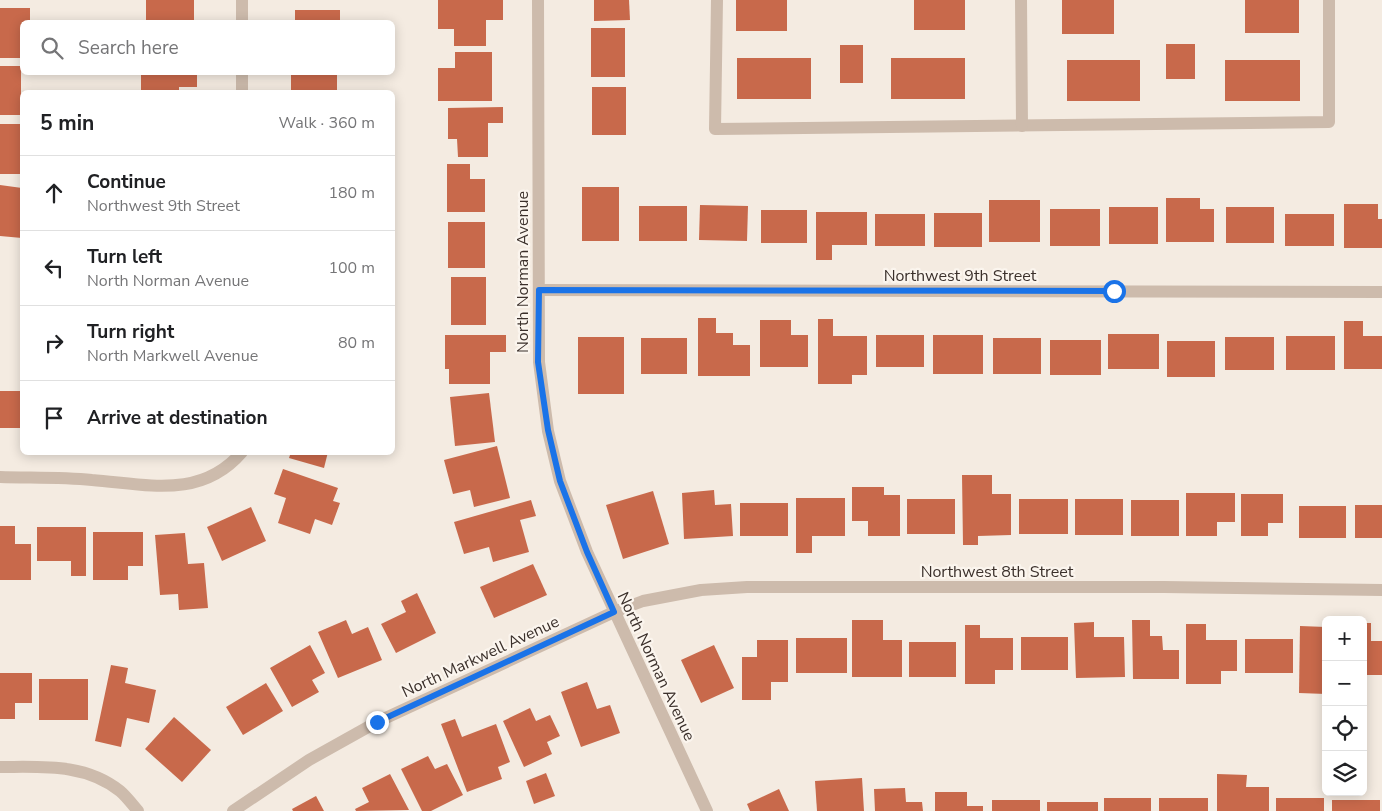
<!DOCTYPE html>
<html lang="en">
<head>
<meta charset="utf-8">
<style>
  :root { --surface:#fff; --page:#f6f6f6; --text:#202124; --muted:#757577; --line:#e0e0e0 }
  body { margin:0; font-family:"Nunito Sans",sans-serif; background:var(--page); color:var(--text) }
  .controls { position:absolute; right:15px; bottom:15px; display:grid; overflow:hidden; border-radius:8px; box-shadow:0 2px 12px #0003 }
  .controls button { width:45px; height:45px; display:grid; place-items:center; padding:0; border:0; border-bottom:1px solid var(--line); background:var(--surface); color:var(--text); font:25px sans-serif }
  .stop { position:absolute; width:15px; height:15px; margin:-11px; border:4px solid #1a73e8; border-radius:50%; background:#fff }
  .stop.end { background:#1a73e8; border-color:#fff; box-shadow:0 1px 5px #0008 }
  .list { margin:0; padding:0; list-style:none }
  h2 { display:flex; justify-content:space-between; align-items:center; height:65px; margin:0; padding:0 20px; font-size:21px }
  h2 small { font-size:16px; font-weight:400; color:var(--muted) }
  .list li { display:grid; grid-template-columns:32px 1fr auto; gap:15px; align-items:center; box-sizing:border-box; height:75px; padding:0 20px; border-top:1px solid var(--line) }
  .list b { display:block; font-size:19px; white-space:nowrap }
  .list p { margin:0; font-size:16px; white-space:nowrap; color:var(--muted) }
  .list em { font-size:16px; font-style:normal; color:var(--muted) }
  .icon { flex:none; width:28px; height:28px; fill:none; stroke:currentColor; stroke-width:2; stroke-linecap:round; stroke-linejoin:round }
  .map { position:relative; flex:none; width:1382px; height:811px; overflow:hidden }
  .search { position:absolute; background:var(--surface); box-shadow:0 2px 12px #0003; left:20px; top:20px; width:375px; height:55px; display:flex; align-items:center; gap:12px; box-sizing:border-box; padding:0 18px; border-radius:8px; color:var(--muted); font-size:19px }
  .panel { position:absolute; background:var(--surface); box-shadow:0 2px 12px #0003; left:20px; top:90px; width:375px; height:365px; border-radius:8px }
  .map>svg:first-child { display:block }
</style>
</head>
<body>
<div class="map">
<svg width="1382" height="811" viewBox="0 0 1382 811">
  <rect width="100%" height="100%" fill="#f4ebe1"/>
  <g fill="#c8694b">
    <rect x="146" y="0" width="48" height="22"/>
    <path d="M438,0H503V20H486V46H454V29H438Z"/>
    <path d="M594,0H629L630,20L594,21Z"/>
    <rect x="736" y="0" width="51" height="31"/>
    <rect x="914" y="0" width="51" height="30"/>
    <rect x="1062" y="0" width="52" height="34"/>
    <rect x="1245" y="0" width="54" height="33"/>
    <path d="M0,8H30V22H22V58H0Z"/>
    <rect x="295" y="10" width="45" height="12"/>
    <rect x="591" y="28" width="34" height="49"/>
    <rect x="1166" y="44" width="29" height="35"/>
    <rect x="840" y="45" width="23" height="38"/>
    <path d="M455,52H492V101H438V68H455Z"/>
    <rect x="737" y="58" width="74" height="41"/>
    <rect x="891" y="58" width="74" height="41"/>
    <rect x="1067" y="60" width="73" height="41"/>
    <rect x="1225" y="60" width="75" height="41"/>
    <rect x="0" y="66" width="21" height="49"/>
    <path d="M141,72H197V87H179V92H141Z"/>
    <rect x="291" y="72" width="46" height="20"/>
    <rect x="592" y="87" width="34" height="48"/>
    <path d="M503,107V123H488V157H458L457,139H448V108Z"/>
    <rect x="0" y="124" width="22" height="50"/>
    <path d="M447,164H470V179H485V212H447Z"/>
    <path d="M0,185L22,188V238L0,236Z"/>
    <rect x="582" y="187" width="37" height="54"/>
    <path d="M1166,198H1200V209H1214V242H1166Z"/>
    <rect x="989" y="200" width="51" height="42"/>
    <path d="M1344,204H1378V219H1382V248H1344Z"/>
    <path d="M700,205L748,206L747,241L699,240Z"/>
    <rect x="639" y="206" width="48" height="35"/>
    <rect x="1109" y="207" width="49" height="37"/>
    <rect x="1226" y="207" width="48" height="36"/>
    <rect x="1050" y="209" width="50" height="37"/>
    <rect x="761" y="210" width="46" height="33"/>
    <path d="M816,212H867V245H832V260H816Z"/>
    <rect x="934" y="213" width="48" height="34"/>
    <rect x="875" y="214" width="50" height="32"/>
    <rect x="1285" y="214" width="49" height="32"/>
    <rect x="448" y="222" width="37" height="46"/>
    <rect x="451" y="277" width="35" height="48"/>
    <path d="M698,318H716V333H733V345H750V376H698Z"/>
    <path d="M818,319H833V336H867V375H852V384H818Z"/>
    <path d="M760,320H791V335H808V367H760Z"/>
    <path d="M1344,321H1363V336H1382V369H1344Z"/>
    <rect x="1108" y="334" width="51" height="35"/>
    <path d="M445,335H506V352H490V384H449V369H445Z"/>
    <rect x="876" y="335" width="48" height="32"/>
    <rect x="933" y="335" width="50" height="39"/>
    <rect x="1286" y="336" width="49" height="34"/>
    <rect x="578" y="337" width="46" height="57"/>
    <rect x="1225" y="337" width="49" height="33"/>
    <rect x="641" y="338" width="46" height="36"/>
    <rect x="993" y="338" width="48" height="36"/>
    <rect x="1050" y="340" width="51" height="35"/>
    <rect x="1167" y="341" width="48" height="36"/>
    <rect x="0" y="391" width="22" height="37"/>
    <path d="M489,393L495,442L455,446L450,397Z"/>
    <path d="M497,446L510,498L474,507L470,490L453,494L444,460Z"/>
    <path d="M291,452H328L324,468L289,458Z"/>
    <path d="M283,469L338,488L333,501L340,503L332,525L315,519L310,534L278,523L286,498L274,494Z"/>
    <path d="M962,475H992V494H1011V535L978,536V545H963Z"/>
    <path d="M852,487H884V495H900V536H868V521H852Z"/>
    <path d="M714,490L715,505L731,504L733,536L684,539L682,493Z"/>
    <path d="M653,491L669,544L623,559L606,505Z"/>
    <path d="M1186,493H1235V522H1217V536H1186Z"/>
    <path d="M1241,494H1283V523H1268V536H1241Z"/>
    <path d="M796,498H845V536H812V553H796Z"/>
    <rect x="907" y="499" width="48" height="35"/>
    <rect x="1019" y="499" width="49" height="35"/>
    <rect x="1075" y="499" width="48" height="36"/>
    <path d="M531,500L536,516L520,520L529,552L493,562L489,547L464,554L454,522Z"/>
    <rect x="1131" y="500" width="48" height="36"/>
    <rect x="740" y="503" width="48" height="33"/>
    <rect x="1355" y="505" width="27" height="33"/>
    <rect x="1299" y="506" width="47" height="32"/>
    <path d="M251,507L266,541L222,561L207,527Z"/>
    <path d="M0,526H15V544H31V580H0Z"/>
    <path d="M37,527H86V576H71V561H37Z"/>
    <path d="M93,532H143V566H128V580H93Z"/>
    <path d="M185,533L188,564L204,563L208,608L179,610L178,594L160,595L155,535Z"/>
    <path d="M533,564L547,595L494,618L480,587Z"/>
    <path d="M417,593L436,633L396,653L381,624L406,612L401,601Z"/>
    <path d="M346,620L352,634L368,627L382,660L338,678L318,632Z"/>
    <path d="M852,620H883V640H902V677H852Z"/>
    <path d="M1132,620H1150V636H1162L1163,650H1179V679H1133Z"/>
    <path d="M1094,622V637H1124L1125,677L1076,678L1074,623Z"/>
    <path d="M1363,623H1371V641H1382V675H1363Z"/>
    <path d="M1186,624H1206V640H1237V671H1221V684H1186Z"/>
    <path d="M965,625H980V638H1013V670H995V684H965Z"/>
    <path d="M1300,626L1326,627V694L1299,693Z"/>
    <rect x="1021" y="637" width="47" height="33"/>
    <rect x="796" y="638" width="51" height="35"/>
    <rect x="1245" y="639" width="48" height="34"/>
    <path d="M757,640H788V682H771V700H742V657H757Z"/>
    <rect x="909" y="642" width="47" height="35"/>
    <path d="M310,645L325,673L312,680L319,692L292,707L270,668Z"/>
    <path d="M714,645L734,688L701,703L681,660Z"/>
    <path d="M111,665L128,668L125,683L156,690L149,723L127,718L121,747L95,741Z"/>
    <path d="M0,673H32V703H15V719H0Z"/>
    <rect x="39" y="679" width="49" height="41"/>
    <path d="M587,682L597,709L610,705L620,733L581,747L561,692Z"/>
    <path d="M266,683L283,711L243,735L226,707Z"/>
    <path d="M530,708L536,721L550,715L560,736L547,742L552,754L524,767L503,721Z"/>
    <path d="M174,717L211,750L182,782L145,749Z"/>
    <path d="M455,719L462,737L496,724L510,762L498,767L502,779L467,792L441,724Z"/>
    <path d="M428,756L435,769L447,764L463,795L431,811H422L401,769Z"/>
    <path d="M546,773L555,796L534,804L526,781Z"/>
    <path d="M390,774L409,810L356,811L355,809L369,802L362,788Z"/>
    <path d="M1217,774L1247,775L1246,787H1269V811H1217Z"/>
    <path d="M862,778L864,811H817L815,781Z"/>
    <path d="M905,788L906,802H922L923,811H875L874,789Z"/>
    <path d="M779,789L789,811H750L747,804Z"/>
    <path d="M935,792H967V806H983V811H935Z"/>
    <path d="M316,796L324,811H293L292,809Z"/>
    <rect x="1104" y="798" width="47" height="13"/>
    <rect x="1159" y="798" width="49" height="13"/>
    <rect x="1276" y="798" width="48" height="13"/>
    <rect x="992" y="800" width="48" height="11"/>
    <rect x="1332" y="800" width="48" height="11"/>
    <rect x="1047" y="802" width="51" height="9"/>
  </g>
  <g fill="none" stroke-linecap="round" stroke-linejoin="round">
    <g stroke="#cdbbac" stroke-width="12">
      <path d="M242,0V22"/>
      <path d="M538,0L539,362L548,431L560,481L587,552L707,811"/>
      <path d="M717,0L715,129L1329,122V0"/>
      <path d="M1021,0L1022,126"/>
      <path d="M242,72V92"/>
      <path d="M539,290L1382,292"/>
      <path d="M0,477C30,478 61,477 92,480C146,484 201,500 242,452"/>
      <path d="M0,767C42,767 85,763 120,791C126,796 132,804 138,811"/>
      <path d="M233,811L309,760L377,722L614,612L643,601L701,590L747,587H1164L1382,590"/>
    </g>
  </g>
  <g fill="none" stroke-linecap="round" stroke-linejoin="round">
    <path stroke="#1a73e8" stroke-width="6" d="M377,722L614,612L587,552L560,481L548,430L538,362L539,290L1114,291"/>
  </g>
  <g text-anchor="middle" stroke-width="4.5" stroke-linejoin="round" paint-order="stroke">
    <g font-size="16" fill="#3b302b" stroke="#fbf5ee">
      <text transform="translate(522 272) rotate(-90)" y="6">North Norman Avenue</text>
      <text x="960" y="281">Northwest 9th Street</text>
      <text x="997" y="577">Northwest 8th Street</text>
      <text transform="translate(480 656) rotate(-25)" y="6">North Markwell Avenue</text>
      <text transform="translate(657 666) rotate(65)" y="6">North Norman Avenue</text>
    </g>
  </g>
</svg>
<div class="controls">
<button>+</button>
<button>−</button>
<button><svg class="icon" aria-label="locate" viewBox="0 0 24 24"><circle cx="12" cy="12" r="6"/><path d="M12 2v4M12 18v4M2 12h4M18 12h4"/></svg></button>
<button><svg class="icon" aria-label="layers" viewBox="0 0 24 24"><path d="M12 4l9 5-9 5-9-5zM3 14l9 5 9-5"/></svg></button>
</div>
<div class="stop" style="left:1114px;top:291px"></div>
<div class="stop end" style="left:377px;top:722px"></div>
<div class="search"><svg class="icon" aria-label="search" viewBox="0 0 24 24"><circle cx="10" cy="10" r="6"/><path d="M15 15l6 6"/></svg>Search here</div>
<section class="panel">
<h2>5 min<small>Walk · 360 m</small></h2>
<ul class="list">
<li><svg class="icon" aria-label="ahead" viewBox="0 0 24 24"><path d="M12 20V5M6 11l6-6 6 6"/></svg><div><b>Continue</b><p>Northwest 9th Street</p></div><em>180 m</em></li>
<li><svg class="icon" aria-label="left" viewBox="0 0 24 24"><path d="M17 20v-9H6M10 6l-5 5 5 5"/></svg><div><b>Turn left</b><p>North Norman Avenue</p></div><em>100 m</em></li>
<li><svg class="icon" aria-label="right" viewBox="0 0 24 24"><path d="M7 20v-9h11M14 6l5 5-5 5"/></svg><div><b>Turn right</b><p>North Markwell Avenue</p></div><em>80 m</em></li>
<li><svg class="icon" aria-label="arrive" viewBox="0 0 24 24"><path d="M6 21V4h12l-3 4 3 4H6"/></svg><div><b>Arrive at destination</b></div></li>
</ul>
</section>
</div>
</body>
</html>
